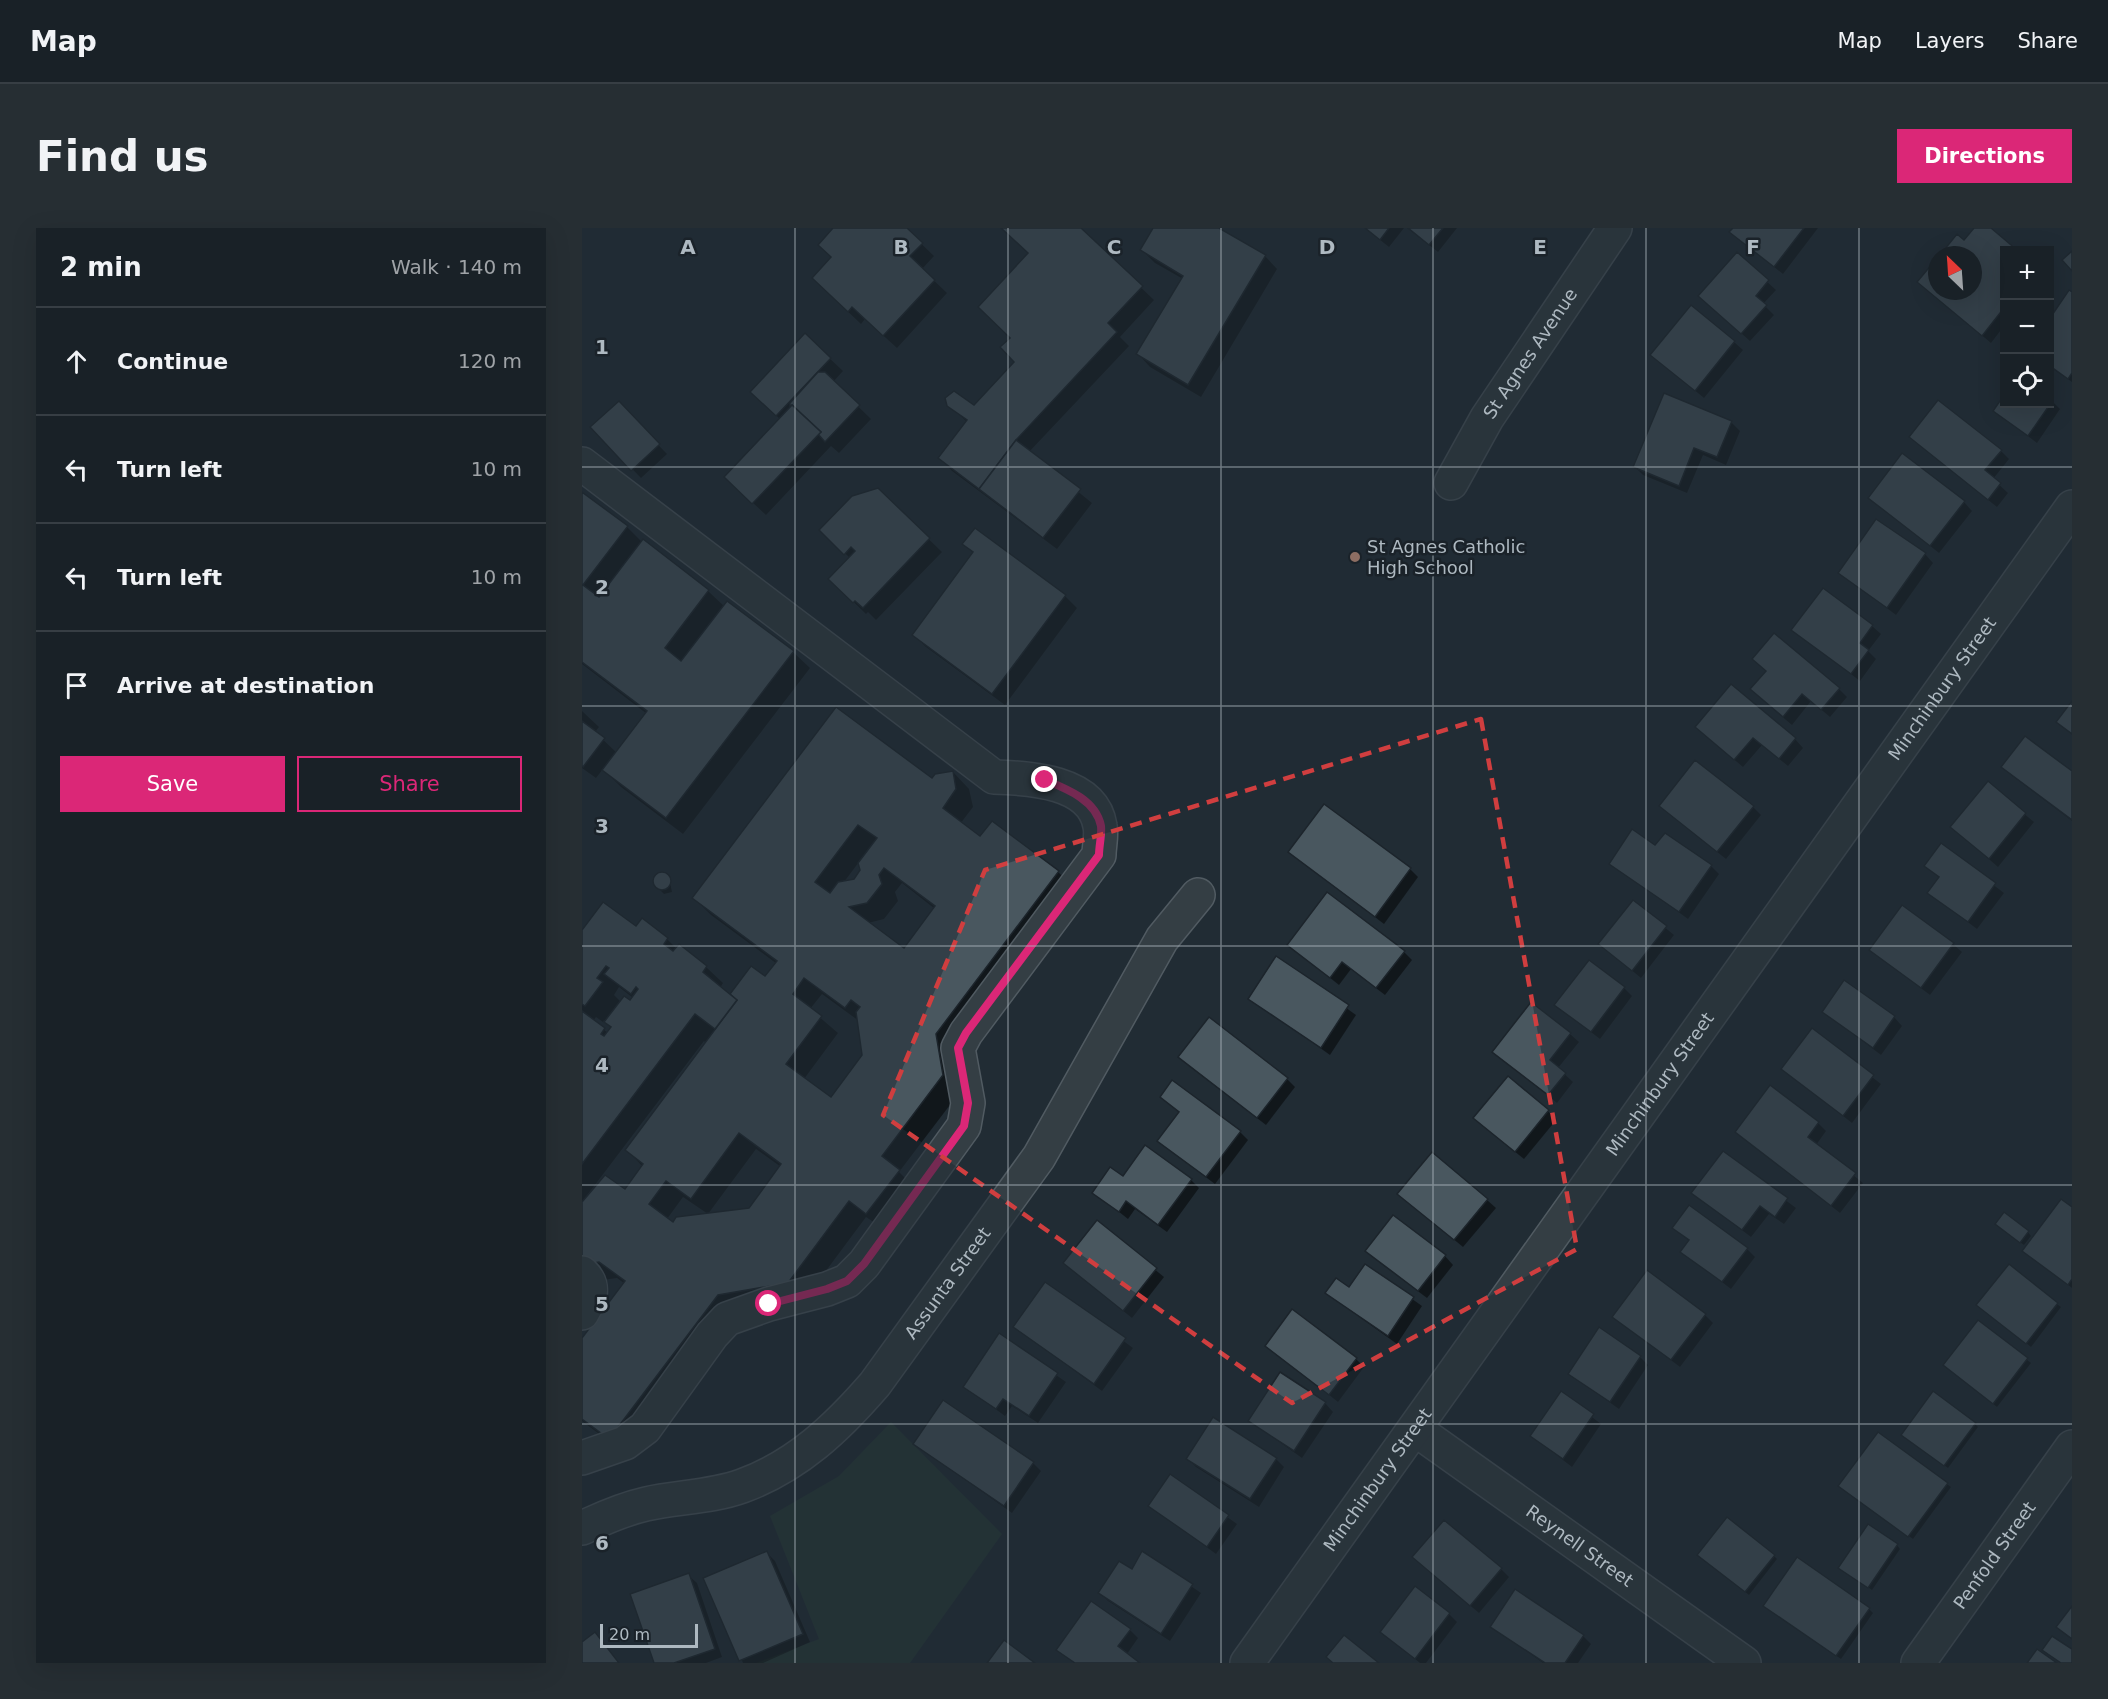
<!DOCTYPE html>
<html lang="en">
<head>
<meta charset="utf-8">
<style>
  :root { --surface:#192127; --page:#262e33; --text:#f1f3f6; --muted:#9fa3a7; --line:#373e44; --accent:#db2777 }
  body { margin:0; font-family:"DejaVu Sans",sans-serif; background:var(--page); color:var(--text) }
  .controls { position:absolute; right:18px; top:18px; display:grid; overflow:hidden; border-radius:0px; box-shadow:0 6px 24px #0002 }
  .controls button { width:54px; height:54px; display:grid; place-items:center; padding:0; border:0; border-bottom:2px solid var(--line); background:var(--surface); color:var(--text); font:30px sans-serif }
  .compass { position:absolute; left:1346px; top:18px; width:54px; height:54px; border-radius:50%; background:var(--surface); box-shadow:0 6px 24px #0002; rotate:335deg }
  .scale { position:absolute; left:18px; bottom:15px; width:98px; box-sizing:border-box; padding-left:6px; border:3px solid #aeb9c1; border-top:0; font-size:16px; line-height:21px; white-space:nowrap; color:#aeb9c1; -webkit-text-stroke:4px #1a2229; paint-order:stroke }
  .stop { position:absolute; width:18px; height:18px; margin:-14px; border:4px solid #db2777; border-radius:50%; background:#fff }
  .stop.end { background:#db2777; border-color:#fff; box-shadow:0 2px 6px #0008 }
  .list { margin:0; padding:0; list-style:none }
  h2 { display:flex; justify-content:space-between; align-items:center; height:78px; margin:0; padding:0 24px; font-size:26px }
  h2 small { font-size:20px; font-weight:400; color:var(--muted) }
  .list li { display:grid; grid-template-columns:39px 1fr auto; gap:18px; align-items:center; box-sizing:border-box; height:108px; padding:0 24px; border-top:2px solid var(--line) }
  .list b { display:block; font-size:22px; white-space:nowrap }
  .list em { font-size:20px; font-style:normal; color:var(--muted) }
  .actions { display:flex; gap:12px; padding:18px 24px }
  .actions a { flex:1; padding:14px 0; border:2px solid var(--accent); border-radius:0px; text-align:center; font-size:21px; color:var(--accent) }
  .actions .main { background:var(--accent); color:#fff }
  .icon { flex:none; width:33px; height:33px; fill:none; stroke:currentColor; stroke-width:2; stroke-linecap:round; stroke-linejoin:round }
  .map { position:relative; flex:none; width:1490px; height:1435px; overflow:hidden; border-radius:0px }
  header { display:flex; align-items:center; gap:36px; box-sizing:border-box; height:84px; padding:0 30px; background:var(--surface); border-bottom:2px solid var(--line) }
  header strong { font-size:28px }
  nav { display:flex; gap:33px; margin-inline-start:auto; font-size:21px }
  .intro { display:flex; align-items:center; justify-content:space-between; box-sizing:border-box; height:144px; padding:0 36px }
  h1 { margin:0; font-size:42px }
  .button { padding:15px 27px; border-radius:0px; background:var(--accent); color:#fff; font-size:21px; font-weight:700 }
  main { display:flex; gap:36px; padding:0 36px }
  aside { flex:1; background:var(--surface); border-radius:0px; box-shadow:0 6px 24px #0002 }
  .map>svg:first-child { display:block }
</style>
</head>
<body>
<header>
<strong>Map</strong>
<nav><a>Map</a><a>Layers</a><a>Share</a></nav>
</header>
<div class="intro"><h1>Find us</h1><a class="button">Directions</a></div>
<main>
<aside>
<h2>2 min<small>Walk · 140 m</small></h2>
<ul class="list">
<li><svg class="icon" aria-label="ahead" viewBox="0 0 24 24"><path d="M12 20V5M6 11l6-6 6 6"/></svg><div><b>Continue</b></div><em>120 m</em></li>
<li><svg class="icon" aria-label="left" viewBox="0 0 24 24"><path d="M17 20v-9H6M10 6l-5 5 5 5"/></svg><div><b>Turn left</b></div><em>10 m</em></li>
<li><svg class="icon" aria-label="left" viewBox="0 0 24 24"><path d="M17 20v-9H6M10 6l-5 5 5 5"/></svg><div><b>Turn left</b></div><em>10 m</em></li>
<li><svg class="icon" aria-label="arrive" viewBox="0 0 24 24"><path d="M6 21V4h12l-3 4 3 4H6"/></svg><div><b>Arrive at destination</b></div></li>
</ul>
<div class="actions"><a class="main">Save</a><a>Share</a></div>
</aside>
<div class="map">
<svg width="1490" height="1435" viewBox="0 0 1490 1435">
  <rect width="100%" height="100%" fill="#212c34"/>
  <path fill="#273a37" d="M309,1194L420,1306L328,1435H174L237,1411L188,1288L257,1248Z"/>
  <g fill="#0007" fill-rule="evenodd">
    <path d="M253,0H323L352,28L340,41L365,65L315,120L283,91L279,96L244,63Z"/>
    <path d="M420,0H497L572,72L538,109L547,118L447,224L510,275L475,321L370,243L358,230L385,194L367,177L392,179L434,134L430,110L447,26Z"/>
    <path d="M573,0H634L683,28L695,41L619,169L568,139L556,126L601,51L573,35L560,22Z"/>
    <path d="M783,0H822L807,19Z"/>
    <path d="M825,0H875L856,24Z"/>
    <path d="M1153,0H1236L1201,46L1158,12Z"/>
    <path d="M1394,0H1406L1433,22H1422V98L1409,115L1346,62L1391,63V27H1360L1382,14Z"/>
    <path d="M1155,26L1194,62L1181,76L1192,87L1168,113L1126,76Z"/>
    <path d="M1488,64L1490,66V154L1468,139V93Z"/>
    <path d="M223,107L261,143L251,154L289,191L257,225L249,218L184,287L157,262L199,192L170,164Z"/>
    <path d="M1152,114L1161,122L1122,170L1070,127Z"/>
    <path d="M1422,170V176H1468V171L1478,181L1455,215L1413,183Z"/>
    <path d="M36,175L85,226L59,250L10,200Z"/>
    <path d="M1149,194L1158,203L1144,237L1121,227L1105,265L1061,247L1053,239Z"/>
    <path d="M1337,217L1419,223L1427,231L1411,251L1426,265L1415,279Z"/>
    <path d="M295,261L360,324L294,392L286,384L284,386L248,351L268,330L239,302Z"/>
    <path d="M0,266L45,299L61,315L126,363L143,379L211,424L228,440L101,606L39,559L21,541L14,550L0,540V483L17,499L13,504L35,525L65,486L0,436Z"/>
    <path d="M1288,270L1382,274L1390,283L1357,325Z"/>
    <path d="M382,316L483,368L495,380L423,477L344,419L332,407L392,326Z"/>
    <path d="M1343,326L1351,335L1314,387L1258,345Z"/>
    <path d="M1290,398L1299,406L1286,423L1294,431L1278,453L1211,402Z"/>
    <path d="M1257,461L1265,469L1248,489L1229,473L1210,497L1178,470Z"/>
    <path d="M1123,507L1213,511L1221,520L1206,538L1180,517L1161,539Z"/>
    <path d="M1421,539L1490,545V593L1429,547Z"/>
    <path d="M371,544L387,561L391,579L378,596L398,610L476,644L493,660L370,823L377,865L317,944L333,960L302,1001L284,989L223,1071L152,1083L45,1227L0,1193V1113L43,1056L35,1050L14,1053L0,975L43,963L61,939L45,922L124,815L122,813L0,974V704L54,700L85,711L95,721L124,739L141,755L138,760L148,768L169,740L183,751L195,736L129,687L112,670ZM277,634L280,642L273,653L262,654ZM320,655L353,681L322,722L286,695L302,691L316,673L313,664ZM37,759L51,770L48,774H39L32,767ZM240,766L277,793L282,828L249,871L222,851L256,805L228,781ZM14,789L21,794L22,792L30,800L26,805L11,793ZM174,921L199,939L168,981L92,996L85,991L101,969L126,986Z"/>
    <path d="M1406,556L1452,594L1416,639L1370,599Z"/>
    <path d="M1171,579L1179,587L1144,631L1087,586Z"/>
    <path d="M1359,617L1422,665L1395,701L1347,665L1358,650L1344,638Z"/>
    <path d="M1074,619L1129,638L1137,646L1106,691L1029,635Z"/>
    <path d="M708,624L828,641L836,649L802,696Z"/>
    <path d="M81,645L87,649L90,664L82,666L73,657L72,652Z"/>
    <path d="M1052,674L1092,707L1059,750L1018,716Z"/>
    <path d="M1371,716L1380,724L1348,767L1288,722Z"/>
    <path d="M707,717L822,724L830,732L803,767L769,741L757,757Z"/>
    <path d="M694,730L774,787L748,827L668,770Z"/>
    <path d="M1042,760L1050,768L1018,811L974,777Z"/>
    <path d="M1242,784L1312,789L1320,798L1299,827Z"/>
    <path d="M1231,803L1299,856L1270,895L1201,841Z"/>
    <path d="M988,806L997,814L976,840L991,854L975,875L912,824Z"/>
    <path d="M606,837L705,851L713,859L684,897Z"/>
    <path d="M926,850L975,891L942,931L901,898Z"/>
    <path d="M580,869L658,904L666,912L633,956L586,921L598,885Z"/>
    <path d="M1236,895L1244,903L1234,917L1281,955L1258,985L1155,904Z"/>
    <path d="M1141,925L1214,980L1202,996L1187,986L1169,1009L1111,965Z"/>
    <path d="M541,950L609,952L617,960L585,1004L553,981L546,991L512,964Z"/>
    <path d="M817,966L905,972L914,980L881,1019Z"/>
    <path d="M1490,981V1060L1442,1022Z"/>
    <path d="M515,994L582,1049L550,1090L491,1043Z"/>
    <path d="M1092,1000L1165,1021L1173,1029L1149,1061L1101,1024L1108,1014Z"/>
    <path d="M1418,1000L1446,1004L1449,1008L1442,1017Z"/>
    <path d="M863,1028L871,1037L845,1070L793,1031Z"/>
    <path d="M784,1038L840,1078L815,1116L744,1065L768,1061Z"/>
    <path d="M464,1056L551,1120L520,1163L433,1099Z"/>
    <path d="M1475,1076L1479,1079L1449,1119L1400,1081Z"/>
    <path d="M1123,1087L1131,1095L1098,1139L1032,1089Z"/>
    <path d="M1397,1094L1449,1135L1415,1179L1366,1140Z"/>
    <path d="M417,1107L484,1154L456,1195L430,1178L423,1188L383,1159Z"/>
    <path d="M685,1118L774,1131L782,1139L756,1174Z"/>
    <path d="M1058,1129L1066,1137L1037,1181L988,1146Z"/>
    <path d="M979,1165L1019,1196L990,1239L950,1208Z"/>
    <path d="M743,1175L751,1184L720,1230L668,1193Z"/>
    <path d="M1393,1196L1396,1199L1366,1240L1325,1210Z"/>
    <path d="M333,1216L451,1235L459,1243L430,1285Z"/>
    <path d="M606,1231H694L702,1239L677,1279L614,1239Z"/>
    <path d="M588,1248L655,1296L634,1326L568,1278Z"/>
    <path d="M1365,1256L1369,1259L1331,1311L1262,1261Z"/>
    <path d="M1315,1317L1318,1321L1290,1362L1262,1343Z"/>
    <path d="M184,1324L193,1333L228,1414L181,1435H161L123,1351Z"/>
    <path d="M561,1325L619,1365L588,1413L526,1373L518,1365L550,1343Z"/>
    <path d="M1192,1328L1195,1331L1167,1367L1121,1330Z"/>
    <path d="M841,1338L919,1341L927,1349L897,1385Z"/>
    <path d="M106,1347L115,1355L140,1429L124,1435H73L50,1366Z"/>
    <path d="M1287,1381L1291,1385L1259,1431L1187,1382Z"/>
    <path d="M867,1386L875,1394L844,1435H838L800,1404Z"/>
    <path d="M910,1398L1001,1408L1009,1416L996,1435H961Z"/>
    <path d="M548,1402L556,1410L545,1426L558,1435H492L476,1422Z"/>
  </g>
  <g fill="#49575f" stroke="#1c242b" stroke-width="1.5" fill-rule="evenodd">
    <path d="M251,0H325L341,15L328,28L353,52L301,108L270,79L266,84L230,50L249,29L236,17Z"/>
    <path d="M419,0H499L561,58L526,95L535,104L434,212L397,261L356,230L385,192L365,178L363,170L372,163L392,177L432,134L418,119L428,110L396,79L446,25Z"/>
    <path d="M571,0H637L684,27L606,157L554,126L601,48L558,22Z"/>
    <path d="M783,0H807L798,12Z"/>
    <path d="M826,0H861L847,17Z"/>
    <path d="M1151,0H1222L1192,39L1147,4Z"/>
    <path d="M1392,0H1409L1435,22H1422V80L1400,108L1335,54L1355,30V63H1391V27H1358L1375,6L1382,12Z"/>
    <path d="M1490,23V43L1480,32Z"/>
    <path d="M1155,24L1187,52L1174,68L1185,77L1159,106L1116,68Z"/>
    <path d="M1487,62L1490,64V145L1486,151L1468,138V90Z"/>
    <path d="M1109,77L1153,113L1113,163L1068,127Z"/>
    <path d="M223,105L249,130L194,188L168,164Z"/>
    <path d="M236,144H243L278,177L243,214L236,206L239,204L210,177L208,180V175Z"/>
    <path d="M1082,165L1150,193L1135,229L1112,220L1097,258L1051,239Z"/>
    <path d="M1422,167V176H1468V170L1471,172L1446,208L1411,183Z"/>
    <path d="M1356,172L1420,222L1403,242L1419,255L1406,272L1327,209Z"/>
    <path d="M37,173L78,216L49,243L8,199Z"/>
    <path d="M210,177L239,204L170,276L142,249Z"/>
    <path d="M434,212L499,261L461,310L397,261Z"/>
    <path d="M1320,225L1383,273L1348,318L1286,270Z"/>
    <path d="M296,260L348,310L281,380L273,373L271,375L246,351L273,323L269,319L262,327L237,302L270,268Z"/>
    <path d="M0,264L46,298L1,357L17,369L61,311L127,362L83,420L99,433L145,373L212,423L84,590L20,542L65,483L0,434Z"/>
    <path d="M1294,291L1344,325L1305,380L1256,345Z"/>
    <path d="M393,300L484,367L410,466L330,407L391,324L380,316Z"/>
    <path d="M1241,360L1291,397L1278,415L1287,422L1269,446L1209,402Z"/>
    <path d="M1192,405L1258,460L1239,482L1220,466L1201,489L1168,461L1184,443L1170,431Z"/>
    <path d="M1149,456L1214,510L1197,531L1171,510L1152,532L1113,499Z"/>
    <path d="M1490,473V506L1474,494Z"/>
    <path d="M254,479L350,550L353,546L371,543L374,561L361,580L398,608L410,593L477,643L354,806L361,847L300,928L318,942L284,986L267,973L206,1055L136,1067L27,1211L0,1191V1110L43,1053L17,1034L0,1037V974L23,947L43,961L61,936L43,922L155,772L148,766L169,738L183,748L195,733L110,670ZM276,597L295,610L276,635L278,642L272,651L256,654L248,665L233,654ZM302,640L353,678L322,720L267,679L285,675L300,656L297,647ZM222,750L263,780L269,772L278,779L274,784L280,827L249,869L204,836L240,788L211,766ZM157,905L199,936L167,980L94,989L91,994L67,976L84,953L109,971Z"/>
    <path d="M0,493L23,510L1,539L0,538Z"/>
    <path d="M1443,508L1490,543V592L1419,539Z"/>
    <path d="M1113,532L1172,578L1135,624L1077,578Z"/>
    <path d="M1406,553L1444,585L1407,631L1368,599Z"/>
    <path d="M742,576L829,640L793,689L706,624Z"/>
    <path d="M1050,601L1073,617L1083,605L1130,637L1097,684L1027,636Z"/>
    <path d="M1359,615L1414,655L1386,694L1345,665L1357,649L1342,638Z"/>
    <circle cx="80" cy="653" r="9"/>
    <path d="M745,664L823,723L794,760L760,734L748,750L705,717Z"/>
    <path d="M1051,672L1085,698L1050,743L1016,716Z"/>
    <path d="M21,674L54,698L60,690L86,710L82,716L91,723L97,716L125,738L121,744L155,772L133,801L113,786L0,936V783L23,800L19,806L22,808L29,799L22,794L42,768L48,772L56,761L54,759L49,766L22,746L27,740L24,738L15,750L21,754L3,778L0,776V702Z"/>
    <path d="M1320,677L1372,715L1339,760L1287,722Z"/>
    <path d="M694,728L767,777L739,820L666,771Z"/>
    <path d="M1007,732L1043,759L1009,804L972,777Z"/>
    <path d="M1262,752L1313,788L1291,820L1240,784Z"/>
    <path d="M949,774L989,805L968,832L984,845L966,867L910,824Z"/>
    <path d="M627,789L706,850L675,890L596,829Z"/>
    <path d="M1230,800L1292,847L1261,888L1199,841Z"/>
    <path d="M926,848L967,882L933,924L891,890Z"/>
    <path d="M590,852L659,903L624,949L575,913L597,884L578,869Z"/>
    <path d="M1188,857L1237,894L1226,909L1274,945L1249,978L1153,904Z"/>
    <path d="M563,917L610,951L576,997L544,973L537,984L510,965L528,939L541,948Z"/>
    <path d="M1141,923L1206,970L1193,989L1178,978L1160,1002L1109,965Z"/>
    <path d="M850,924L906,971L872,1012L815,966Z"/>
    <path d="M1479,971L1490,979V1051L1486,1057L1440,1023Z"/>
    <path d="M1107,977L1166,1020L1140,1054L1098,1024L1107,1012L1090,1000Z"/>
    <path d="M1422,984L1447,1003L1438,1015L1413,996Z"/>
    <path d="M811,987L864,1027L836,1063L783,1023Z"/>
    <path d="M515,992L575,1040L541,1083L481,1035Z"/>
    <path d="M783,1036L832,1069L806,1108L743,1065L754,1050L767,1059Z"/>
    <path d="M1427,1036L1476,1075L1444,1116L1394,1077Z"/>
    <path d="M1065,1042L1124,1086L1089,1132L1030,1089Z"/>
    <path d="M463,1054L544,1110L512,1156L431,1099Z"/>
    <path d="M710,1081L775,1130L747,1167L683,1118Z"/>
    <path d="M1396,1092L1446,1130L1411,1176L1361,1137Z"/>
    <path d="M1017,1099L1059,1128L1028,1174L986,1146Z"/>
    <path d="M417,1105L476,1145L447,1188L421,1171L414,1181L381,1159Z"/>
    <path d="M698,1144L744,1174L712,1223L666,1193Z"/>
    <path d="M979,1163L1012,1186L981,1231L948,1208Z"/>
    <path d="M1351,1163L1394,1195L1362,1238L1319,1207Z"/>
    <path d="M361,1172L452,1234L422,1278L331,1216Z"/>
    <path d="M631,1189L695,1230L668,1271L604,1231Z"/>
    <path d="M1296,1204L1366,1255L1326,1309L1256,1258Z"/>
    <path d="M588,1246L647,1287L625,1319L566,1278Z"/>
    <path d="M1145,1289L1193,1327L1163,1364L1115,1327Z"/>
    <path d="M862,1292L920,1340L888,1378L830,1329Z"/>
    <path d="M1286,1296L1316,1316L1286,1360L1256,1340Z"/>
    <path d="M185,1323L221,1406L157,1433L121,1350Z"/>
    <path d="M560,1323L611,1356L579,1406L516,1365L537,1333L550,1341Z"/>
    <path d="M1215,1329L1288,1380L1254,1428L1181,1378Z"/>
    <path d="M107,1345L133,1421L92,1435H72L48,1366Z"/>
    <path d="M833,1358L868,1385L833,1431L798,1404Z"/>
    <path d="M933,1361L1002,1407L983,1435H963L908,1399Z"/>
    <path d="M509,1373L549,1401L536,1418L558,1435H493L474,1422Z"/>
    <path d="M1490,1378V1411L1474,1399Z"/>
    <path d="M13,1404L37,1435H0V1414Z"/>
    <path d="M762,1407L797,1435H751L744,1429Z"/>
    <path d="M1470,1408L1490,1421V1435H1479L1460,1422Z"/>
    <path d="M422,1412L453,1435H405Z"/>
    <path d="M1455,1421L1475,1435H1445Z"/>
  </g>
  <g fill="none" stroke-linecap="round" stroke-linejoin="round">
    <defs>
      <g id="minor">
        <path d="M0,236L412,549C447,550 511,553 518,598C520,607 517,618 517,627L384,805L376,820L386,875L382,898L282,1036L265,1053L245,1061L187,1076L145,1091L130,1107L63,1200L43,1215L0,1230"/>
        <path id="s1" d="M869,255L905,190L1033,0"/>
        <path d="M0,1045C13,1057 9,1071 0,1085"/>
        <path id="s2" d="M833,1201L1162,1435"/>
        <path id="s3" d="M0,1300C21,1290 42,1281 64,1276C95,1269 130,1269 160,1258C215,1238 255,1200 293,1156L457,929L580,711L616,667"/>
        <path id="s4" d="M665,1435L1490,279"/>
        <path id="s5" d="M1336,1435L1490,1219"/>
      </g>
    </defs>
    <use href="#minor" stroke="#515b62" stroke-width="36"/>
    <use href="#minor" stroke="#343e44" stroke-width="33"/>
  </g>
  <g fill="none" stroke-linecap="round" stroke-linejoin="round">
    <path stroke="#db2777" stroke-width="8" d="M187,1076L245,1061L265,1053L282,1036L382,898L386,875L376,820L384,805L517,627C517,618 520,607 519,598C514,572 485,561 463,552"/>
  </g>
  <path d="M0 0H1490V1435H0ZM899,491L995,1021L710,1175L301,887L403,642Z" fill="#212c34" fill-opacity=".55" fill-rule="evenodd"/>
  <path fill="none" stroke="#d03e3f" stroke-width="4.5" stroke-dasharray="12 8" stroke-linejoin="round" d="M899,491L995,1021L710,1175L301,887L403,642Z"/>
  <path fill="none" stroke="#aeb9c1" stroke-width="1.5" stroke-opacity="0.55" d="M213,0V1435M426,0V1435M639,0V1435M851,0V1435M1064,0V1435M1277,0V1435M0,239H1490M0,478H1490M0,718H1490M0,957H1490M0,1196H1490"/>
  <circle fill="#8d6e63" stroke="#1a2229" stroke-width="2" cx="773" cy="329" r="6"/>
  <g text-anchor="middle" stroke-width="5" stroke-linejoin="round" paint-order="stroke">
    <g font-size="18" fill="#aeb9c1" stroke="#1a2229">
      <text dy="6" stroke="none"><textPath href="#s1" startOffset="152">St Agnes Avenue</textPath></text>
      <text dy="6" stroke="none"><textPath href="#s4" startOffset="1197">Minchinbury Street</textPath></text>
      <text dy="6" stroke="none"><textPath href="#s4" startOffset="711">Minchinbury Street</textPath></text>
      <text dy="6" stroke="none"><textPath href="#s3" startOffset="460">Assunta Street</textPath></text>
      <text dy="6" stroke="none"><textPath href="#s4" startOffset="225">Minchinbury Street</textPath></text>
      <text dy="6" stroke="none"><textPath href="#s2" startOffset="202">Reynell Street</textPath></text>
      <text dy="6" stroke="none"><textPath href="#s5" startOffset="132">Penfold Street</textPath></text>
    </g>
    <g font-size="18" fill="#aeb9c1" stroke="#1a2229" text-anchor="start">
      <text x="785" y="325">St Agnes Catholic<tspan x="785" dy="21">High School</tspan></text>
    </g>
  </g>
  <g font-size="20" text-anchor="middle" font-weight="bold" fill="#aeb9c1" stroke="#1a2229" stroke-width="5" stroke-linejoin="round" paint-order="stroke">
    <text x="106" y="26">A</text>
    <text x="319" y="26">B</text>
    <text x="532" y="26">C</text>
    <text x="745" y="26">D</text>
    <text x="958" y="26">E</text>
    <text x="1171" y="26">F</text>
    <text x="20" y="126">1</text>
    <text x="20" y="366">2</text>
    <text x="20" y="605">3</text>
    <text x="20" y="844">4</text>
    <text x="20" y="1083">5</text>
    <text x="20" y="1322">6</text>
  </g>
</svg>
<div class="controls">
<button>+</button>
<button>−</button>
<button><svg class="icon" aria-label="locate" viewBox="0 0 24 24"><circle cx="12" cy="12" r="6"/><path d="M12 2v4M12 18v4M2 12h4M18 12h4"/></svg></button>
</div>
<svg class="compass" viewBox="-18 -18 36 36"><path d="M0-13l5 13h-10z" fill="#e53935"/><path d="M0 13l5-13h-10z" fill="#9fa3a7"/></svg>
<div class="scale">20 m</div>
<div class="stop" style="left:187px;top:1076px"></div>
<div class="stop end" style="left:463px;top:552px"></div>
</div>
</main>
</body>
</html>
